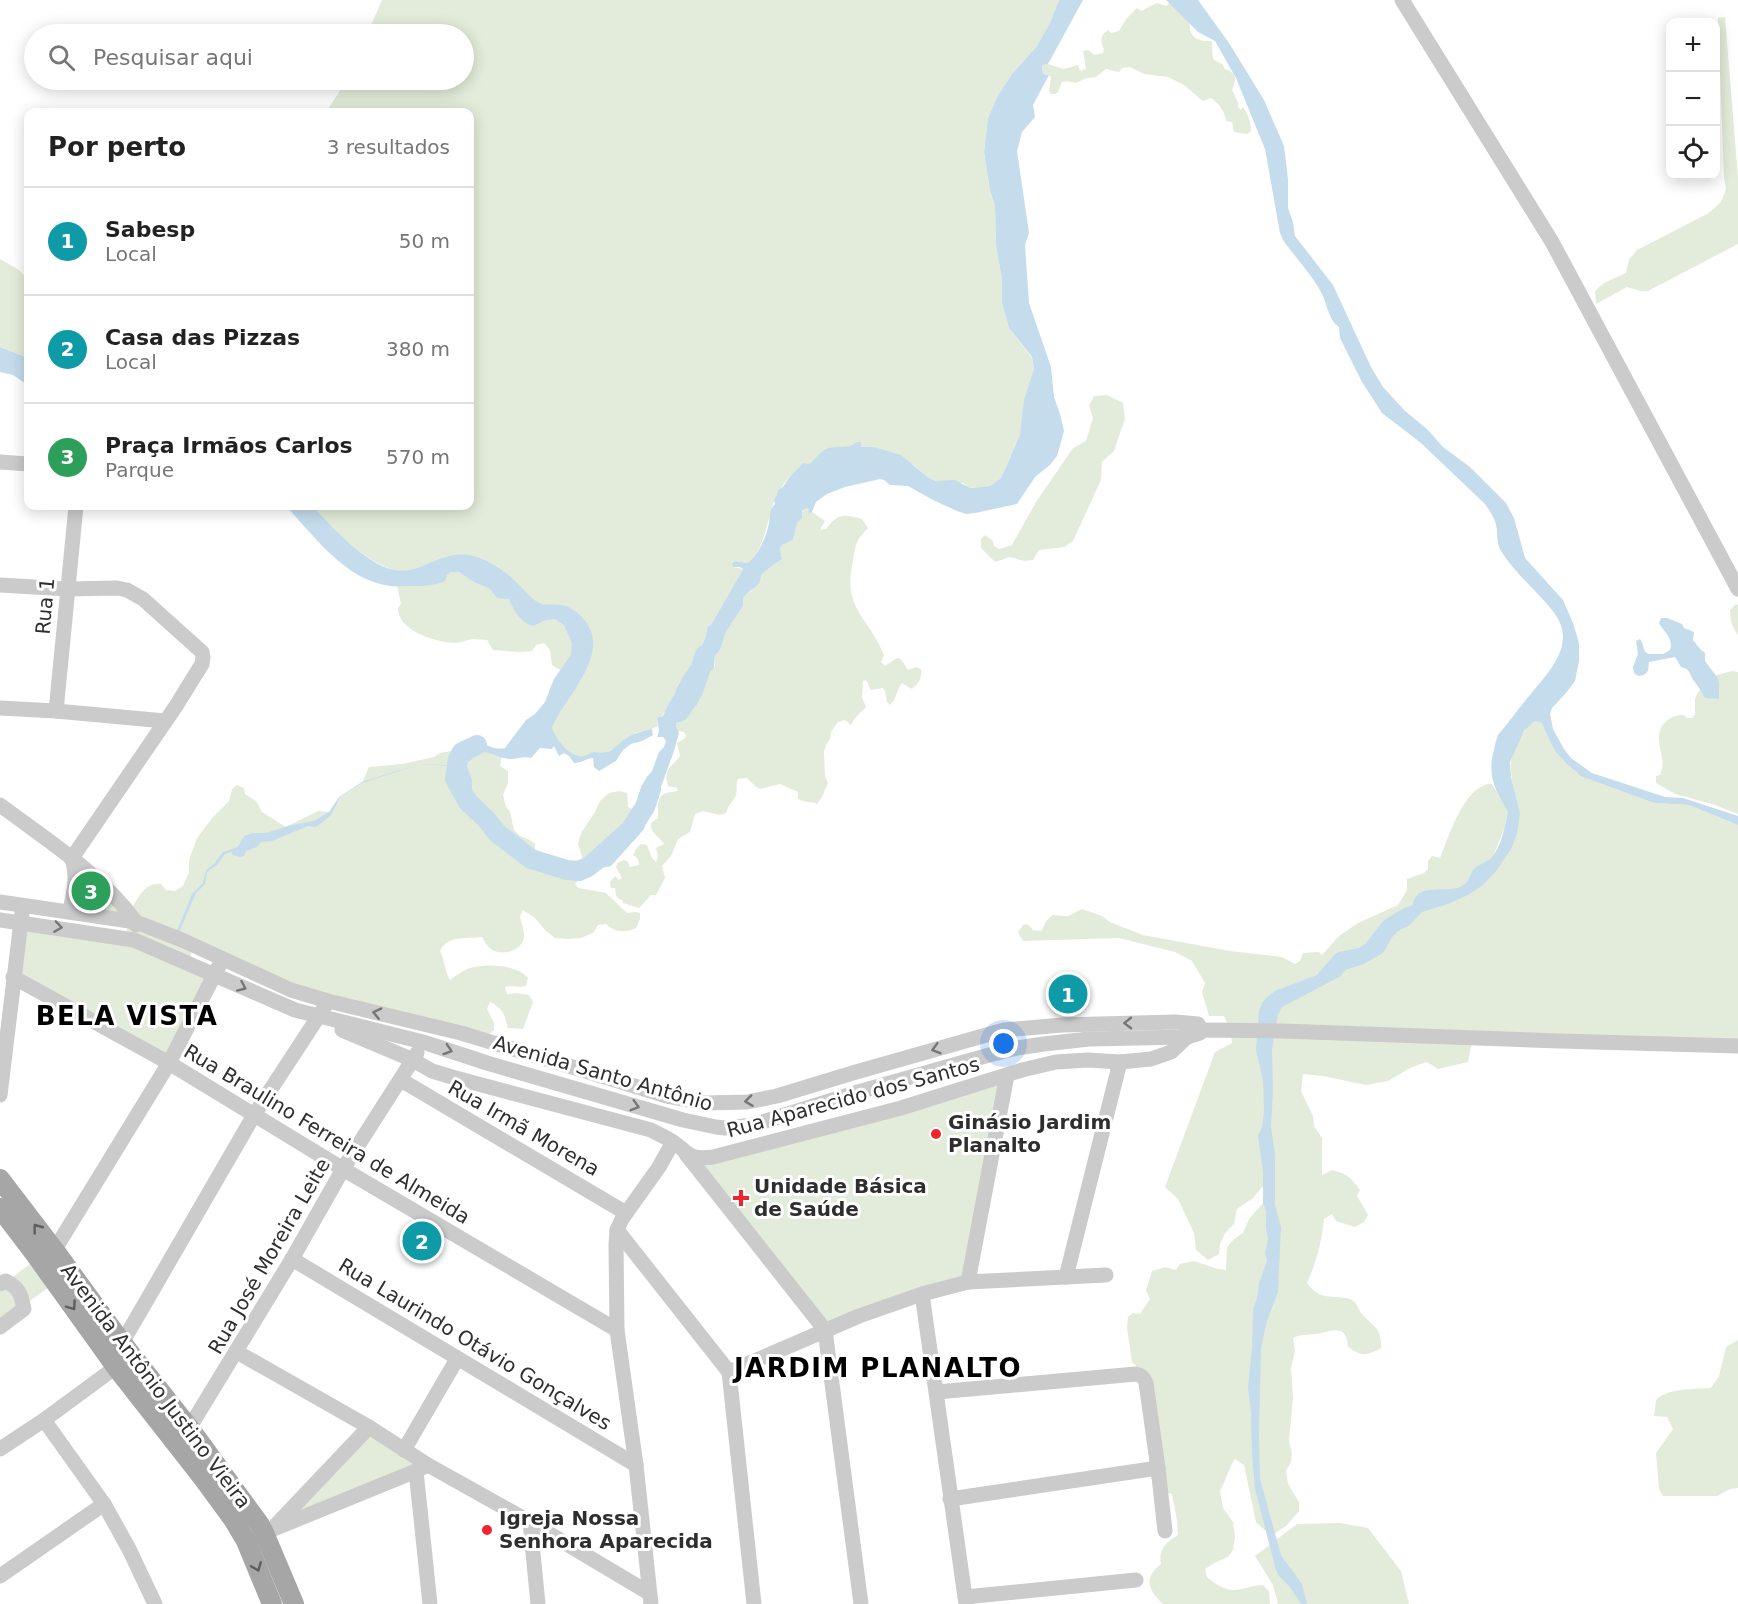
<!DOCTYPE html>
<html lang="pt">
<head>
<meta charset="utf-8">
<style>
  :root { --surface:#fff; --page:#f6f6f6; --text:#222; --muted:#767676; --line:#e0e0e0; --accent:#1a73e8 }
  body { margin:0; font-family:"DejaVu Sans",sans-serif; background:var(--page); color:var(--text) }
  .controls { position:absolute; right:18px; top:18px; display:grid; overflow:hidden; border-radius:12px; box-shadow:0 3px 15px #0003 }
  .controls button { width:54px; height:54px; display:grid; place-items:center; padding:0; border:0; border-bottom:2px solid var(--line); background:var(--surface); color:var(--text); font:30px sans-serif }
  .you { position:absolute; left:1004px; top:1044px; width:21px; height:21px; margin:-15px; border:4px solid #fff; border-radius:50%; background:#1a73e8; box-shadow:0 0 0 9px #1a73e833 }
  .badge { display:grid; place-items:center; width:39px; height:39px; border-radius:50%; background:var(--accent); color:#fff; font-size:20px; font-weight:700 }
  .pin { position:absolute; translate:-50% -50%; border:3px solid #fff; box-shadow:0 2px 6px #0006 }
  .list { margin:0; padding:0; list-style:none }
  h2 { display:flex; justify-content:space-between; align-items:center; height:78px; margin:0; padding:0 24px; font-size:26px }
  h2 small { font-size:20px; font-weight:400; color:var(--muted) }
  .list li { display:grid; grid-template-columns:39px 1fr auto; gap:18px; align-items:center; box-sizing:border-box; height:108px; padding:0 24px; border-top:2px solid var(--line) }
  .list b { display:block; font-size:22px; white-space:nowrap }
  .list p { margin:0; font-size:20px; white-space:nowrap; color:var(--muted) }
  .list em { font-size:20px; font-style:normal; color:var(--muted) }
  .icon { flex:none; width:33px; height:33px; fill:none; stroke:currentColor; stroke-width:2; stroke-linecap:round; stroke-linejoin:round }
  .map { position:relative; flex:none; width:1738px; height:1604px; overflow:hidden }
  .search { position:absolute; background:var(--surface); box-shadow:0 3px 15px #0003; left:24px; top:24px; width:450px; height:66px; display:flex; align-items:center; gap:15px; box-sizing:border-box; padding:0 21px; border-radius:33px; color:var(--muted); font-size:22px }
  .panel { position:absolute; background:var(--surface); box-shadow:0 3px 15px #0003; left:24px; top:108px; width:450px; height:402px; border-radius:12px }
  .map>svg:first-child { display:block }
</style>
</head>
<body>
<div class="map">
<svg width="1738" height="1604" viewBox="0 0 1738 1604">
  <rect width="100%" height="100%" fill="#fff"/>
  <g fill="#e3ecda">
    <path d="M382,0H1059L1050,23L1037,46L1012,74L998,95L988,118L984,152L990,191L995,206L996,246L1002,279V303L1009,328L1032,358L1034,369L1020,434L1007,465L1001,478L990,486L969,488L963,483L936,481L929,478L914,465L874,447H861V443L848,447L827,448L809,464L800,466C797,472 792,474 787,479C784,483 780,491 777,495C766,517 768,544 748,563L735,561L733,567L743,569L711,625L707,627C706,643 695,660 686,674C683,678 680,681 678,685C673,698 666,712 657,722L658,726L652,729L635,733L626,738L616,747L605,753L594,752L585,756H577L562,747L556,737L552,727L549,691L552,684L560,670L552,665L550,650L544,643L536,645L532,651L519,652L493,650L487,640C483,640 477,639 473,639C466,640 461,643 454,643C435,642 398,631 398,608L401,604L396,580L393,570C361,558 334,531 313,506H470V112H326L347,80H464V34H367Z"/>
    <path d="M1173,0L1190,9C1189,29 1187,42 1212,41C1213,48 1211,54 1214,60L1222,64L1225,69C1227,70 1229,70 1231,72C1238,76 1234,85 1232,90L1238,102V107L1241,110L1243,107C1248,114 1251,122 1251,131L1247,134L1234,132L1232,122L1226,121C1225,112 1219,103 1211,98L1203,101L1184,85L1168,77L1144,74L1130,67L1122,68L1119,72L1106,69L1096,77L1087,78L1076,83L1066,81L1062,82L1058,92L1055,94H1051L1049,91L1051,77L1047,74H1043L1042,65L1048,64L1064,69L1078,65L1080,71L1086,69L1083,51C1089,49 1090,51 1094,55L1103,53L1104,49C1100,42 1100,35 1108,30L1111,33L1119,31L1126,19L1137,8L1141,11L1157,3L1166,6Z"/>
    <path d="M1725,17L1738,177V244L1648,291H1640L1627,287L1596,304L1595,291L1604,283L1626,273L1629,260L1637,250L1709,213L1721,202L1726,189L1724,178L1718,18Z"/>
    <path d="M0,259L19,270L28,279V358L0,347Z"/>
    <path d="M1107,395L1123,403L1125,419L1114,451L1102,462L1101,480L1073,541L1064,547L1039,550L1033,560L1024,561L1010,557L995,562L981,548V539L985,535L993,541L994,546L999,549L1012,545L1036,502L1073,448L1086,441L1093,418L1089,406L1094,396Z"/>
    <path d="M807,508L809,509V512H812L825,521L820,530L826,529C838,513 844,514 862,519L868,528C855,541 856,544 853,561C842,609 868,616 884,655L881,662L885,666L897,658L901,659L908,670L916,667L921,669C922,678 919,683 912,689L902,683C896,690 898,697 890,705L887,702L885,691L883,688L871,690L866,680L863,681L862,697L866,707L855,718L851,725L845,720L838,722L831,732L830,739L826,745L824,752L825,776L828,783L822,797L817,804C811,801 805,803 798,799V792L780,784L760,789L755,786L747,778L738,779C735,786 738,789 736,795C734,801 729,803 726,813L720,815L703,811L695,814L690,832L678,839L671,856L662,866L665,878L656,895H651L639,908L623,903L622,900C615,898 616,894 615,888H611L610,882L615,876L619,880L622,878L616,867L617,863L624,860L628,862L630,867L639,865L638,859L633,855L636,849L641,844L647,845L652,858L656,862L658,856L656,848L664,844C659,835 651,836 651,823L658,818C658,810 656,796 666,793C670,792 674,792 678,791L677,788L668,786C663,769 671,768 680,756L677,743L685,738L686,735L684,732L678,731L676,726L677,722L695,694L691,683L693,680L705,676L715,666L714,657L720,650L726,632L743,606V598C746,594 751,592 754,588C758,582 759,575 765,570C771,567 776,564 782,559L780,549L782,545L793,540C796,528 796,515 807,508Z"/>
    <path d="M1736,604L1738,605V635C1732,627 1730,620 1730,610Z"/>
    <path d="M1732,671L1738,672V814L1712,804L1675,794L1656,783V776L1660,775C1666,760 1660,755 1659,740C1658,725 1669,715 1683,715L1688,718H1692L1695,715V699L1698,692L1717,675Z"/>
    <path d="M1535,721L1542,723C1548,739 1553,749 1565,762C1570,768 1576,770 1580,776L1654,803L1689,805L1738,825V1042L1472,1041L1468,1062L1438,1069L1427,1062L1412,1067L1388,1081L1366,1085L1323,1076L1303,1074L1301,1091L1313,1116L1314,1126L1322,1138V1175L1332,1170C1347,1174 1351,1177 1360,1190L1357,1196L1368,1215L1364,1222L1355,1227L1336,1221L1332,1214L1324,1219C1322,1241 1316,1263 1307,1283C1315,1294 1322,1297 1336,1297C1341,1298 1345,1297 1350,1299C1357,1302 1357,1307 1361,1313C1373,1327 1382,1327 1381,1348C1365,1356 1363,1357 1348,1347C1346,1322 1332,1332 1316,1334C1308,1335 1301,1334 1293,1338L1295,1351L1291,1368L1293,1398L1289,1441L1292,1453L1291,1462L1286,1471L1288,1484L1299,1502V1511L1286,1526L1275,1533H1268L1256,1522L1244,1465L1235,1459C1228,1469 1226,1481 1220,1491L1223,1508L1233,1522L1235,1537L1233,1550L1228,1557L1216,1562L1205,1569L1207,1577C1214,1583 1224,1590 1233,1590C1243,1590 1253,1585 1263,1585L1269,1591L1270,1604H1163C1148,1590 1143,1578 1161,1564C1158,1550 1166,1542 1178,1535L1177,1520L1172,1494L1156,1489L1151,1477L1139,1369L1132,1362L1127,1328L1128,1317L1133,1313L1140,1314L1150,1299L1146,1290L1152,1271L1165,1267L1176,1270L1180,1264L1194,1261L1218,1269L1226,1270L1227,1247L1234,1239L1243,1233L1249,1219L1263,1203L1273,1174L1253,1198L1237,1209L1234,1224L1225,1233L1220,1244L1219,1254L1208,1260L1196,1250L1194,1233L1178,1199L1165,1187L1215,1052L1232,1043L1231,1032L1224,1016H1209L1202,992L1205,983L1192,961L1175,952L1119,938L1023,941L1018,932L1024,924L1029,925L1033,930L1041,931L1047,920L1053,915L1068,916L1082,909L1102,916L1110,922L1143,935L1230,951L1282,957L1295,964L1300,961L1303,953L1319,952L1322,955L1339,936L1358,923L1398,905L1407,890V879L1424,873L1428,869V861L1432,856L1440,858C1448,838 1462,794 1483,786C1486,784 1489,784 1492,784L1508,812L1504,829L1494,854L1520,813C1510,776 1501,749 1535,721Z"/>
    <path d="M462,749L483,750L502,756L500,766L508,771V783L503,795L506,807L510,812L514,830L520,836L530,840L535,844V852L538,861C550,867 565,870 579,871L584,863L578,844L581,833L595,812L600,801L609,793L619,791L627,793L628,807L641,813L644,829L611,866C591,870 591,868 575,884L578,888L606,893L627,913L635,912L640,913V919L636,928C625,933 615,933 606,924L598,925L593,933L581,938L568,939L555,938L545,930L535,918L523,910L520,916C521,922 524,929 524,935C525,950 501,957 491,949C487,946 484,941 482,937C467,939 447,935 440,951C445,960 444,970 450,980C455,976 461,972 467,969C483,963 517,964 528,978L526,986C519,988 512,985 505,987L507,994L517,993L529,995L533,1002L523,1029L508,1028C504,1014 504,1009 490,1002L487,1009L494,1023V1030L489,1034L328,1001L194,945L188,963L214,975L169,1063L13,977L21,922L126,938L128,921L70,911L72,858L129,913C137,900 144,882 161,884L166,890L175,891L183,886L189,872V860L197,838L213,817L229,801L232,789L237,785L244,788L245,794L256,801L262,812L286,827L318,811L331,812L340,797L362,783L369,767L402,764L434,757L440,753Z"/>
    <path d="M1003,1079L966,1279L826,1327L694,1160Z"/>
    <path d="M35,1260L52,1285L0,1322V1287Z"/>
    <path d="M1738,1340V1488L1730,1489L1717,1496H1663L1659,1489L1656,1453L1673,1429L1667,1417L1654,1416C1655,1412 1655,1405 1656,1401C1663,1388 1697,1389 1711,1388L1719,1376L1726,1347Z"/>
    <path d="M370,1434L423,1467L277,1524Z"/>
    <path d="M1340,1523L1368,1528L1401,1571L1409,1604H1278L1273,1585L1255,1556L1297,1524Z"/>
  </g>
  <g fill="#c5dced">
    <path d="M1059,0H1083L1048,64L1042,65L1043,74L1049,75L1033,105L1035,117L1022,132L1017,151L1029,233L1025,245L1029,303L1051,367L1054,397L1060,414L1064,431L1057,456L1050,465L1035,477L1017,504L975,513L966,514L957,511L933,500L908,486L890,485L884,480L880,479L845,487L827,494L816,502L812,512L808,513L809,509L807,508L802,511V518L797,523L793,540L782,545L780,549L782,559C775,565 767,568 761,575C761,587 750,589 743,598V606L726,632L720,650L714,657C716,676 708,667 703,681L693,680L691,683L695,694L698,697V702L696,706H688L677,722L676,726L679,733L674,751L661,787L650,809L644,829L611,866C599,868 591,869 581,878C550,879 527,870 504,849C499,843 495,836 489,831C481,822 470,814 461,805L459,800L460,795L455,779L456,767L426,764L405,769L362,783L340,797L331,815L316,827L308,826L272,841L261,842L257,847L246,851L244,856L240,857L233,855L231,852L225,854L217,865L207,872L205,884L196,893L177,937L175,936L192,894L203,883L206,870L214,864L223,852L238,847L244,836L253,833H266L291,825L314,821L329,812L339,797L362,782L403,769L427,764L456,766L464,746L471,739C485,742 491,751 505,748L526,720L535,714L545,702L554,679L571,655L572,643L564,625L555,619L546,620L533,626C520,622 514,611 509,599L497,598L491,590L486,587L474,582L459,572H450L447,575L445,581C433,586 422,586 409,586C403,586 396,587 390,586C345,580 315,537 286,506H313C330,526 364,561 390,569C420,577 439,550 469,555C486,558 504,570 516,582C523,588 528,596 536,601C544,607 553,603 562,605C577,608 593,626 593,641C595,670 563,702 552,727C556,740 570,758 584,756C588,755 590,753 593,752C598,752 603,753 607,752C615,749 619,743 626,738C634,733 643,731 652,729L653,735L642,741L631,744L623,750L616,761L599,771L594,767L593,758C587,758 582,763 574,763L569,756L564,753L559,756L554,746L552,749L540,748L531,758C524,756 518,759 511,759C498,759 488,749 476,753L471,760L466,763C467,769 471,775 472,781C472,786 471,790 473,794C492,836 532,869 579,871L589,854L597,849L605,840L630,830L645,807V801L639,794L646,778L652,771L659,752L664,747L666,741L663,737H657L659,731L657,718L663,716C666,708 670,702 674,695C676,691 677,686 680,682C690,665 706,647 707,627L711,625L743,569L740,567H733L732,564L735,561L748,563C759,553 766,538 769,523C770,516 769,510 775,504L774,500L777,495L778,490C785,487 784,484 788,479C793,473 799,468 803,463L809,464C815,459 822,450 828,448C839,445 848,450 857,442H861V447H874L901,455L929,478L936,481L955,480L970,488L990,486L1001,478L1007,465L1020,434L1024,400L1034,369L1032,357L1009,328L1002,303V279L996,246L995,206L990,191L984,152L988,118L998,95L1012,74L1037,46L1050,23Z"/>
    <path d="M1166,0H1198L1229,43L1264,100L1284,146L1288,179V208L1293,222L1295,236L1333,285L1371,367L1383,387L1404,410L1428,430L1443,447L1470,467L1506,503L1514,518L1525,558L1563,600L1573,623L1579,643V661L1575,681L1566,693L1552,708L1550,714L1553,729L1564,749L1571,758L1592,773L1665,797L1683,798L1738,816V825L1689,805L1654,803L1580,776C1576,770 1570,768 1565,762C1553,751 1548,738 1542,723L1535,721L1524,731L1510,762L1511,777L1520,813L1517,834L1511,849L1497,870L1483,885L1468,895L1448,904L1422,912L1410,925L1398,931L1393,936L1383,953L1364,964L1345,970L1341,976L1282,1007L1278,1015L1272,1049L1273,1091L1271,1127L1275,1155V1205L1281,1227L1278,1292L1267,1321L1261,1348L1259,1434L1260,1479L1281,1555L1302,1584L1307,1604H1301L1290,1587L1279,1576L1276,1570L1255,1489L1252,1454L1251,1413L1248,1387L1252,1348L1253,1309L1257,1299L1259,1283L1267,1261L1265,1253L1268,1239L1266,1228V1211L1263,1203V1172L1258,1136L1262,1127L1264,1111L1263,1080L1256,1050L1259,1011L1262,1003L1267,997L1275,991L1317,975L1334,955L1339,952L1359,948L1365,944L1384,920L1404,908L1413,905C1415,882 1447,893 1460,887C1469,884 1469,875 1474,869C1479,864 1488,862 1493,856C1502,844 1505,825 1508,812C1497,793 1489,781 1492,758C1494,750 1495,742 1498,735C1509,722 1519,708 1530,695C1548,673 1577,645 1555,614C1539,592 1516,575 1501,551C1496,542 1498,534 1496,524C1494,517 1489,510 1485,504L1421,443L1382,413L1362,382L1340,338L1339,327C1329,321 1327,304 1322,294C1313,276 1295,257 1283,240L1280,233L1265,149L1236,78L1215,41L1198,32Z"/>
    <path d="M0,347L28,358V385L13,375L0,372Z"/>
    <path d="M1661,618H1667L1682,624L1684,628L1694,632L1693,640L1701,650L1705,653V661L1717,677L1719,682V699L1705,698C1701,691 1698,686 1694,681C1689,674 1691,669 1681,667L1675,657L1649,662L1648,671L1644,675L1638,676L1634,673L1633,667L1638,654L1636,641L1640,639C1644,644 1642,650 1648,654H1663L1670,650C1674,639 1664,632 1659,623Z"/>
  </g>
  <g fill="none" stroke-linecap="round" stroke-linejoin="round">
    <g stroke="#c5dced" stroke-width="20">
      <path d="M679,712L693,691L705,655"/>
      <path d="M477,745L462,752L458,759L455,779L468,802L486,819L497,833L531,859L567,870L579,871L588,867L598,859L630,830L645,807L651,789"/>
    </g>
    <g stroke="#cbcbcb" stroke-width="15">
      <path d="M1402,0L1552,242L1738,589"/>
      <path d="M0,462L28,464"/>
      <path d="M0,585L67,589L117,588L127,590L143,599L202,652L203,657L202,664L176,706L72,858C78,878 74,891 70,911"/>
      <path d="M0,708L56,711L165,721"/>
      <path d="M56,711L76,506"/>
      <path d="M0,805C47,840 101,874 136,922V925"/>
      <path d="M0,902L136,922L182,940L291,990L328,1001L461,1033L667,1096L705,1103L747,1102L777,1096L856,1072L1004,1030L1062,1025L1175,1022L1198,1024L1201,1030"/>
      <path d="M0,920L134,940L295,1010L423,1042L487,1063L683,1120L716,1127L725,1128L753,1125L858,1092L989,1055L1017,1048L1044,1044L1089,1039L1187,1037L1200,1033L1201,1030L1283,1031L1560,1041L1738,1046"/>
      <path d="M13,977L169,1063L343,1169L617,1330"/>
      <path d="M342,1030L413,1060L432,1071L452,1077L651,1130C658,1134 666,1137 673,1142C691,1154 688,1160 713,1157L901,1108L1022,1070L1056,1062L1088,1060L1120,1062L1151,1059L1171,1052L1187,1037V1034"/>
      <path d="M401,1080L626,1213"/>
      <path d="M0,1095L22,913"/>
      <path d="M686,1154L825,1330L861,1604"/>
      <path d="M617,1230L729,1372"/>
      <path d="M49,1259L169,1063L219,966"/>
      <path d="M292,1259L636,1465"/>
      <path d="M1066,1277L1120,1062"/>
      <path d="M968,1282L1007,1075"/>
      <path d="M0,1284L6,1281C19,1288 21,1294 24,1309L0,1327"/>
      <path d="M922,1294L966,1604"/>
      <path d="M237,1352L369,1427L428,1465L530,1522L649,1593"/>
      <path d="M729,1372L859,1316L922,1294L968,1282L1106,1275"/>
      <path d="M729,1372L754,1604"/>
      <path d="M937,1392L1136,1374C1141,1375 1144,1377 1146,1383L1158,1468L1165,1531"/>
      <path d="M44,1420L104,1504L129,1549L155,1604"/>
      <path d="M185,1435L292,1259L343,1169L417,1053"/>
      <path d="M0,1449L44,1420L116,1367L122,1343L254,1115L324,1008"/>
      <path d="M404,1450L457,1359"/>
      <path d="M416,1471L430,1604"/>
      <path d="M950,1499L1158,1468"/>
      <path d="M530,1522L538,1604"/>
      <path d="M276,1525L369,1427"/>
      <path d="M254,1537L416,1471L428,1465"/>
      <path d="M0,1576L104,1504"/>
      <path d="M965,1597L1136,1580"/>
      <path d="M651,1604L636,1465L617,1330L616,1244L617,1230L622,1219L659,1167L673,1142"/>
    </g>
    <g stroke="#a6a6a6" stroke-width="20">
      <path d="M0,1179L55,1251L122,1343L190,1429L260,1525L264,1533L294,1604"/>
      <path d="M0,1208L35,1254L116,1367L203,1478L233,1519L246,1541L272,1604"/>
    </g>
  </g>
  <defs><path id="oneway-chevron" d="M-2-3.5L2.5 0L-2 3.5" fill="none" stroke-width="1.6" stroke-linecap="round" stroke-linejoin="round" transform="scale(1.5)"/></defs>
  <g stroke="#757575">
    <use href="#oneway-chevron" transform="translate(58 927) rotate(8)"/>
    <use href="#oneway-chevron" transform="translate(242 987) rotate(24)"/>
    <use href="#oneway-chevron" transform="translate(377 1013) rotate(-167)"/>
    <use href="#oneway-chevron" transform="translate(1128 1023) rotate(179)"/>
    <use href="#oneway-chevron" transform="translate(936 1049) rotate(164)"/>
    <use href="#oneway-chevron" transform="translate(448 1050) rotate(18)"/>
    <use href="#oneway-chevron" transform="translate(749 1101) rotate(173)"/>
    <use href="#oneway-chevron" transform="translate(635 1106) rotate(16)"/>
  </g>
  <g stroke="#5e5e5e">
    <use href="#oneway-chevron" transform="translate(37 1228) rotate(-127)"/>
    <use href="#oneway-chevron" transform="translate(72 1306) rotate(55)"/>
    <use href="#oneway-chevron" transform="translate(257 1567) rotate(68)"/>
  </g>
  <g fill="#f0242a" stroke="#fff" stroke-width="2">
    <circle cx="936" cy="1134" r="6"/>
    <path d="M738 1189h6v6h6v6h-6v6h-6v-6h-6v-6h6z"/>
    <circle cx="487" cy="1530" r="6"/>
  </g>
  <g text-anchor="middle" stroke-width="6" stroke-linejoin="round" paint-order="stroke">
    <g font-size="20" fill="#2e2e2e" stroke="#fff">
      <text transform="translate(45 606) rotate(-85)" y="7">Rua 1</text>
      <text transform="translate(603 1073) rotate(16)" y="7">Avenida Santo Antônio</text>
      <text transform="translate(853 1097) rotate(-15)" y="7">Rua Aparecido dos Santos</text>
      <text transform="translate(524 1128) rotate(30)" y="7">Rua Irmã Morena</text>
      <text transform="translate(327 1134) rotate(31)" y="7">Rua Braulino Ferreira de Almeida</text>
      <text transform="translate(269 1256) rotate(-60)" y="7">Rua José Moreira Leite</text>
      <text transform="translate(475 1344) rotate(31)" y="7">Rua Laurindo Otávio Gonçalves</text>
      <text transform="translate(156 1386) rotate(53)" y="7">Avenida Antônio Justino Vieira</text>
    </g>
    <g font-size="20" font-weight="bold" fill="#2e2e2e" stroke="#fff" text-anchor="start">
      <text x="948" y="1129">Ginásio Jardim<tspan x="948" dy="23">Planalto</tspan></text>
      <text x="754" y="1193">Unidade Básica<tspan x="754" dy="23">de Saúde</tspan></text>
      <text x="499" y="1525">Igreja Nossa<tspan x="499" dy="23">Senhora Aparecida</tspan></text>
    </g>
    <g font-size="26" font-weight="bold" letter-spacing="1.5" fill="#000" stroke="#fff">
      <text x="127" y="1025">BELA VISTA</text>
      <text x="878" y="1377">JARDIM PLANALTO</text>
    </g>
  </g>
</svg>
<div class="controls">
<button>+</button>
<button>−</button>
<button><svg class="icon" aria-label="locate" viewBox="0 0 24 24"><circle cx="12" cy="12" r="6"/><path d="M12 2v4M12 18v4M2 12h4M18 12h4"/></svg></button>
</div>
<div class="you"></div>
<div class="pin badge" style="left:1068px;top:994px;background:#0f9aa8">1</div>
<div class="pin badge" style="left:422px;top:1241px;background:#0f9aa8">2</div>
<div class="pin badge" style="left:91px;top:891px;background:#2e9e5b">3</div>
<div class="search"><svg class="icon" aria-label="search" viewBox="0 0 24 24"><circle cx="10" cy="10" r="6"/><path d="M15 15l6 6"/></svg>Pesquisar aqui</div>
<section class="panel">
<h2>Por perto<small>3 resultados</small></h2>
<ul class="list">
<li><span class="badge" style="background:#0f9aa8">1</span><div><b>Sabesp</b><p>Local</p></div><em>50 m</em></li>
<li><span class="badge" style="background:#0f9aa8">2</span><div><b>Casa das Pizzas</b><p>Local</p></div><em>380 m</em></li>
<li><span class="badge" style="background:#2e9e5b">3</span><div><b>Praça Irmãos Carlos</b><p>Parque</p></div><em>570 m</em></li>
</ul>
</section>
</div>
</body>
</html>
